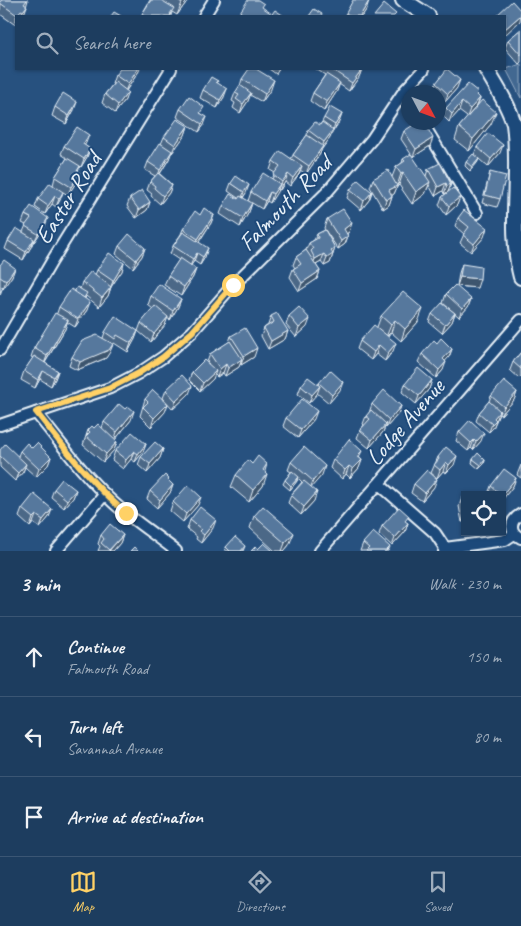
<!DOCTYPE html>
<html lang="en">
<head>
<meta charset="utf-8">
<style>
  :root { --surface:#1d3d5f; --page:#2a4868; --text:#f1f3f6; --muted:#a0aebd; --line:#3b5674; --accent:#ffd166 }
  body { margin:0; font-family:Caveat,sans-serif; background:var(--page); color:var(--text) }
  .controls { position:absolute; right:15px; bottom:15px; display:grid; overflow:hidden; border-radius:0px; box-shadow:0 1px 4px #0004 }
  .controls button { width:45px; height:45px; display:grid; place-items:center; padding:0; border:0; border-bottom:1px solid var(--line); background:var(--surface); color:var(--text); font:25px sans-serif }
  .compass { position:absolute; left:401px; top:85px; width:45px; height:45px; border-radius:50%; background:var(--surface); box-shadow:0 1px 4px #0004; rotate:131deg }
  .stop { position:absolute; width:15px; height:15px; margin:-11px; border:4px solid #ffd166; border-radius:50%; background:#fff }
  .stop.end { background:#ffd166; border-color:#fff; box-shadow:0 1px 5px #0008 }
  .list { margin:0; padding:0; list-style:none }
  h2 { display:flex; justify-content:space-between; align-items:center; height:65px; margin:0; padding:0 20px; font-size:21px }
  h2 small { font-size:16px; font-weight:400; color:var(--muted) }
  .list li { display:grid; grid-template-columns:32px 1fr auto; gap:15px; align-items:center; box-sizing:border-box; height:80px; padding:0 20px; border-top:1px solid var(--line) }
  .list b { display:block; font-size:19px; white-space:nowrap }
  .list p { margin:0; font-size:16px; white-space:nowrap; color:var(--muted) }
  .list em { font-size:16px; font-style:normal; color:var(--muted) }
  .icon { flex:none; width:28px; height:28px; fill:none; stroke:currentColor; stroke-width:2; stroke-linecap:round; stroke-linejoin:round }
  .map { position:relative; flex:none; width:521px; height:551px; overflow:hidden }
  .search { position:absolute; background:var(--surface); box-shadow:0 1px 4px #0004; left:15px; right:15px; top:15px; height:55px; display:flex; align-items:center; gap:12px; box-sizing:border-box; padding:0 18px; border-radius:0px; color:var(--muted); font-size:19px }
  .sheet { height:305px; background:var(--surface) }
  nav { display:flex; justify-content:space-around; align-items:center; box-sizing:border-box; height:70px; border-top:1px solid var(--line); background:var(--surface); font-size:14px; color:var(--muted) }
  nav a { display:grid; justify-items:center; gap:2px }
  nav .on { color:var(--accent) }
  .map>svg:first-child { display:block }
</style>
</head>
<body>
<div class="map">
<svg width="521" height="551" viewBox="0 0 521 551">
  <rect width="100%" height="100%" fill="#27517f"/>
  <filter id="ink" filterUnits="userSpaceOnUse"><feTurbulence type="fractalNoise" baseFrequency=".02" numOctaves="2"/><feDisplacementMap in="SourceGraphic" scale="10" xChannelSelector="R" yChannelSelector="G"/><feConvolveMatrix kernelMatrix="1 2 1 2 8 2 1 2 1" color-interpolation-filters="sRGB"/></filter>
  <g filter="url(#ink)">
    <path fill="#436891" stroke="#96acc4" d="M521,64V98L506,69Z"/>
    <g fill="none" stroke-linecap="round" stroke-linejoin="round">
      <defs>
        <g id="street">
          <path d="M204,16L214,0"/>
          <path d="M422,122L477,213"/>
          <path d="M0,350L52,261L171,69"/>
          <path d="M36,413C61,443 85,477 115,504C134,521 156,535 176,551"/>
          <path d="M0,425L110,388L139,373L163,357L192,332L233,285L327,192L372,139L404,91L424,69"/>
          <path d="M379,484L435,533L445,548L444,551"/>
          <path d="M521,514C509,521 509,532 521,538"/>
          <path d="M445,548L505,540L514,534"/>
          <path d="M56,551L105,494"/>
          <path d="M320,551L521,320"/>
        </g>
        <g id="secondary">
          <path d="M403,0L428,16"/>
          <path d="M486,69C496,86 508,104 514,124C521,174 508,227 521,277"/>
        </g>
      </defs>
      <use href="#street" stroke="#e8f1f8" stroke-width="14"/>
      <use href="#secondary" stroke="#e8f1f8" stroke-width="18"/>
      <use href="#street" stroke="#1f4a7a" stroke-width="10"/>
      <use href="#secondary" stroke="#1f4a7a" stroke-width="14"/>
    </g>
    <g fill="#4b6787" stroke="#e8f1f8">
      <path d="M1,0H28L24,14L22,16H16V20L14,24L0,14Z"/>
      <path d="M150,0H188L177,15L172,12L171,16H141Z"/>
      <path d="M366,10L362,16H344L346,13Z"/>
      <path d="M240,12L272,14L284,16H239Z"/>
      <path d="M521,29V62L519,64L505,48L508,40Z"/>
      <path d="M269,69H279L276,74Z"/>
      <path d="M316,69H362L359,77L349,91L339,84L337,91L324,111L310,101L313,93L325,75Z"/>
      <path d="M139,71L126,91L125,100L115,113L102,103L105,94L113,84H112L115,75Z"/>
      <path d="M242,79L271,89L262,102L250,95L248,101L240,113L233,108L235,103L232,101L235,93L240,86Z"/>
      <path d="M218,81L217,83L224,97L217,108L200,98L203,90Z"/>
      <path d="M436,83L457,88L445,102L438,96V92H434L433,91Z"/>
      <path d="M477,95L480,98L477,106L491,124L469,151L455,140L459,127L474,110L467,117L459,111L449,122L443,116L446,108Z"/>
      <path d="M55,107L74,110L66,124L52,116Z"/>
      <path d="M180,109L202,114L204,125L199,132L177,117Z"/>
      <path d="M342,114L339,122L332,133L330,138L321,150L320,154L306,174L300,170L299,174L290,186L285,182L280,190L278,189L270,203L267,201L262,209L252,203L249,212L240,227L220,214L223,206L238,198L228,191L231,183L246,193L243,198L248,201L251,192L272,179L275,173L270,170L273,161L291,159L293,155L307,135L308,130L320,125L322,122L324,118Z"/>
      <path d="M188,126L185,135L172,153H171L169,159L160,174L172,185L169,193L160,204L151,196L152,194L147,190L150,182L155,176L145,170L148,162L161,144L164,137Z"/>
      <path d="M404,131L430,146L413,157L401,139Z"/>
      <path d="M86,143L84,145L90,149L87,157L81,167L80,166L78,172L77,181L68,195L63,192L60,200L56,207L52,204L45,214L35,207L38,199L53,185L55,177L67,158L61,154L64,146Z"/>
      <path d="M477,147L500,153L488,167L479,159L477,163L470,171L465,166L466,162L474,155Z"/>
      <path d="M403,159L426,176L428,169L451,184L448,191L460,197L457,205L446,215L439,205L442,197L448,192L444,194L443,191L435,196L429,185L425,194L412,204L399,185L397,187L394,194L392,195V196L389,205L383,209L370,187L373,179L392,177L396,167L402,163Z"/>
      <path d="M490,172L500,199L497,207L482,203L488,180Z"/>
      <path d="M350,190L372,192L369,200L361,210L347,198Z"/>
      <path d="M130,198L150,202L147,210L136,218L127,206Z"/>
      <path d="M25,215L45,226L34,242H33L31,247L23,260L5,249L8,241L23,232L26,225L22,223Z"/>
      <path d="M200,215H214L211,223L199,242L205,257L200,265L194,261L191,265L196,269L193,277L181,296L164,285L168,276L179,260L170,254L173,246L181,234L183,229Z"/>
      <path d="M458,218L484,237L471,252L460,243L464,234L455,226Z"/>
      <path d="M327,219L349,232L347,233L348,236L345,244L338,249L325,230L335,248L330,263L324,266L321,262L316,265L320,271L317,279L299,291L290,277L293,269L295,268L293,265L296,257L306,250L309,243L314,240L317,234L325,230L324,228Z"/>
      <path d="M119,246L145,248L142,256L133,268L116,254Z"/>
      <path d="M124,263L122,271L111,287L108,296L99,307L86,296L85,299L87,310L75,327L67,322L65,329L45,363L58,371L55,379L51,386L40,379L35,388L21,380L24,371L33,358L31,357L34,348L57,313L59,307L74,292L80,289L82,282L95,275L97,270Z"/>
      <path d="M462,264L477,288L457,286L459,273Z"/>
      <path d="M0,265L15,268L12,276L2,289L0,295Z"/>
      <path d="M446,294L471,299L468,307L459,317L443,303Z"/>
      <path d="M151,296L181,299L178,307L170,320L167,318L165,325L151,342L138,331L135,339L128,352L114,343L106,358L77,370L69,366L72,357L103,338L105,332L138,331L141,323L153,309L148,305Z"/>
      <path d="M455,313L452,322L442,333L429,322L432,314Z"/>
      <path d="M271,316L288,331L285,339L268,349L261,336L264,328L268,325Z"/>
      <path d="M289,316L307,327L296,337L286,325Z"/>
      <path d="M381,316L418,322L401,341L391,332L388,336L393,351L385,361L376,354L371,360L357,349L360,341L377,327Z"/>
      <path d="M231,336L254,357L241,365L240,363L239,367L225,376L223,373L217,377L214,374L213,379L200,391L189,380L192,372L209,364L207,362L210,354L229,342Z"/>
      <path d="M437,343L452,349L449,357L445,361L443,370L436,378L418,362L422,354Z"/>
      <path d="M521,352V376L519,378L510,370L513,362Z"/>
      <path d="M432,380L429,389L416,404L402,392L405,384Z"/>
      <path d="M319,383L340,390L329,403L317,393L309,403L298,394L301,386L318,385Z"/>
      <path d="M166,390L189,394L173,409L163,398Z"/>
      <path d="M517,392L514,400L501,415L499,414L493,428L489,432L476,421L479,413L489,401L491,396Z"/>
      <path d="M145,399L165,412L151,427L140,416Z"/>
      <path d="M372,404L401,406L398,414L386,428L385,427L383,432L369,448L357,438L360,430L364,425L363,424L366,416L369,413Z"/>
      <path d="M286,418L314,419L298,438L283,426Z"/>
      <path d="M131,420L115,440L117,442L114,450L103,462L83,445L88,430L94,428H102L104,422Z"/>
      <path d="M459,432L481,441L473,450L471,448L468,451L456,441Z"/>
      <path d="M146,444L143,452L135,462L131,459L123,469L112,460L115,451Z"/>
      <path d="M32,448L51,457L48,465L36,477L25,467L23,472L15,481L0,467V450L18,456L20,451Z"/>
      <path d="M163,449L160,458L147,473L138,465L141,457Z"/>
      <path d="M362,451L359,457L362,460L359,468L350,478L346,474L342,479L330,468L333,460Z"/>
      <path d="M438,457L454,465L446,473L443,471L437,478L431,473Z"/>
      <path d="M473,459L485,460L484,464L479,469L472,463Z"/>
      <path d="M291,462L322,475L311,487L314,501L301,515L288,503L291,495L302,482L298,478L297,481L290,490L283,484L285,480L291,472L288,470Z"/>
      <path d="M252,464H267L265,471L263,486L249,502L231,487L236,475Z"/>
      <path d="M521,465V478L517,475Z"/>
      <path d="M516,478L513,486L502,500V495L488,494L491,486Z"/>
      <path d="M169,481L173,485L170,493L157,508L147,499L150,491Z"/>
      <path d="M414,484L434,487L422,501L411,493Z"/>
      <path d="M54,489L76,490L73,498L64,508L51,497Z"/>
      <path d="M462,498H465V521L462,522L459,506Z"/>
      <path d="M173,502L198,505L183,522L170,511Z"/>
      <path d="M22,509H52L49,517L40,528L33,523L30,527L19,517Z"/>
      <path d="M254,516L289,545L284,551H275L250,528Z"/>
      <path d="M190,520L213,528L201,543L196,539L197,537L187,529Z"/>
      <path d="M406,523H408L405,532L392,546L379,534L382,526Z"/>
      <path d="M101,535H123L120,543L113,551H98L100,546L98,544Z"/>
      <path d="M363,543L390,547L388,551H360Z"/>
      <path d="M245,546L243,551H225L226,547Z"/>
    </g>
    <g fill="#3d546e" stroke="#e8f1f8">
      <path d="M184,0H188L177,15L182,3Z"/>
      <path d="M369,1L366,10L362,16H360Z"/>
      <path d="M27,6L24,14L22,16H21L23,11Z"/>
      <path d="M521,15L520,21L505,35V29Z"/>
      <path d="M138,69H140L139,71L125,92L128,84Z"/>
      <path d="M362,69L359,77L349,91L352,83Z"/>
      <path d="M274,80L271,89L262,102L265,94Z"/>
      <path d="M460,80L457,88L445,102L448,94Z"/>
      <path d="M340,83L337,91L324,111L327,102Z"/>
      <path d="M227,89L224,97L217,108L220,100Z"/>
      <path d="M128,92L125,100L115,113L118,105Z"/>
      <path d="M251,93L248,101L240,113L243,104Z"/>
      <path d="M480,98L477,106L467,117L470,109Z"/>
      <path d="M77,102L74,110L66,124L69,116Z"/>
      <path d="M462,102L459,111L449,122L452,114Z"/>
      <path d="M496,112L491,124L469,151L473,139Z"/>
      <path d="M342,114L339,122L332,133L330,138L321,150L324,142L333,130L335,125Z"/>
      <path d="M207,117L204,125L199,132L202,124Z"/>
      <path d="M188,126L185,135L172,153L175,145Z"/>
      <path d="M89,135L86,143L80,152L83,144Z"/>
      <path d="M433,138L430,146L413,157L416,149Z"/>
      <path d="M503,145L500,153L488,167L491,159Z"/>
      <path d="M323,146L320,154L306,174L309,166Z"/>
      <path d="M90,149L87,157L81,167L84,159Z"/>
      <path d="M172,151L169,159L157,178L160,170Z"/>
      <path d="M479,159L477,163L470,171L472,167Z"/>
      <path d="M302,166L299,174L290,186L293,178Z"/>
      <path d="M80,173L77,181L68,195L71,187Z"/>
      <path d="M403,173L399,185L397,187L394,194L386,199L389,190L397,186L401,174Z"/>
      <path d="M288,174L285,182L280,190L282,182Z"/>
      <path d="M430,182L425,194L412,204L416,192Z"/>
      <path d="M446,183L443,191L435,196L438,187Z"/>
      <path d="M280,184L277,192L270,203L273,194Z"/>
      <path d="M451,184L448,192L444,194L447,186Z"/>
      <path d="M172,185L169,193L160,204L163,196Z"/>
      <path d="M249,185L246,193L241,200L244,192Z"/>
      <path d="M63,192L60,200L56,207L59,199Z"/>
      <path d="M270,192L267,201L262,209L265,201Z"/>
      <path d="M372,192L369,200L361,210L364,201Z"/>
      <path d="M55,196L52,204L45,214L48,206Z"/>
      <path d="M392,196L389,205L383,209L386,200Z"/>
      <path d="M460,197L457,205L446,215L449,206Z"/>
      <path d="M150,202L147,210L136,218L139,210Z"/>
      <path d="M252,203L249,212L240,227L243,218Z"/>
      <path d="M214,215L211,223L195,247L198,239Z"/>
      <path d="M48,218L45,226L34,242L38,234Z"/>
      <path d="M352,223L349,232L341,237L344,229Z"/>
      <path d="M487,228L484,237L471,252L474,244Z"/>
      <path d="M348,236L345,244L338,249L341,241Z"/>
      <path d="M34,239L31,247L23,260L26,252Z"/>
      <path d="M145,248L142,256L133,268L136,260Z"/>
      <path d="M208,248L205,257L200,265L203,257Z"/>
      <path d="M335,248L330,263L324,266L327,258L331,251Z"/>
      <path d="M197,253L194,261L190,267L193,259Z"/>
      <path d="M324,254L321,262L312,267L315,259Z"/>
      <path d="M124,263L122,271L110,288L111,287L108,296L99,307L102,298L110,289L113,281Z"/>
      <path d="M15,268L12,276L3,289L6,281Z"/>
      <path d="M196,269L193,277L181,296L184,287Z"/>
      <path d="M320,271L317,279L299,291L302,283Z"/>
      <path d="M460,277L480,279L477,288L457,286Z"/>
      <path d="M181,299L178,307L170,320L173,311Z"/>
      <path d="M471,299L468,307L459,317L462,309Z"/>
      <path d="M90,302L87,310L75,327L78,319Z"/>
      <path d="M423,309L418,322L401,341L405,329Z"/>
      <path d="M455,313L452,322L442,333L445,325Z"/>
      <path d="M168,317L165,325L151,342L154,334Z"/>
      <path d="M310,319L307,327L296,337L299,328Z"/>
      <path d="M68,320L65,329L44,364L47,356Z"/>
      <path d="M395,320L391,332L386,337L391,325Z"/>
      <path d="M138,331L135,339L128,352L131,343Z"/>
      <path d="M288,331L285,339L268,349L271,341Z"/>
      <path d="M396,343L393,351L385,361L388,353Z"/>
      <path d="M113,344L110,352L106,358L77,370L80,362Z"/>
      <path d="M379,345L376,354L371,360L374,352Z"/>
      <path d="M257,348L254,357L241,365L244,356Z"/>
      <path d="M452,349L449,357L440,367L443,359Z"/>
      <path d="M242,359L239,367L225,376L228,368Z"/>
      <path d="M446,362L443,370L436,378L439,370Z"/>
      <path d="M226,364L223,373L217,377L220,369Z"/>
      <path d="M43,371L40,379L35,388L38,380Z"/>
      <path d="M58,371L55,379L51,386L54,377Z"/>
      <path d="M216,371L213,379L200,391L203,383Z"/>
      <path d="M432,380L429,389L416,404L419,396Z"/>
      <path d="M343,382L340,390L329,403L332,395Z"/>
      <path d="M192,386L189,394L173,409L176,401Z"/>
      <path d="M320,386L317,394L309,403L312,395Z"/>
      <path d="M517,392L514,400L501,415L504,407Z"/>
      <path d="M168,404L165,412L151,427L154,418Z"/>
      <path d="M401,406L398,414L386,428L389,420Z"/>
      <path d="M134,411L131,420L114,441L117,432Z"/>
      <path d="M317,411L314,419L298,438L301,430Z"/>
      <path d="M500,411L493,428L489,432L494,418Z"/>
      <path d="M386,424L383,432L369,448L372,440Z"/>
      <path d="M484,433L481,441L473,450L476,442Z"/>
      <path d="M474,440L471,448L468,451L471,443Z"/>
      <path d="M117,442L114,450L103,462L106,454Z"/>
      <path d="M146,444L143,452L135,462L138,454Z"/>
      <path d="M163,449L160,458L147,473L150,464Z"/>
      <path d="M134,451L131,459L123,469L126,460Z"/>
      <path d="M457,456L454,465L446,473L449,465Z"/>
      <path d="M51,457L48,465L36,477L39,469Z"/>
      <path d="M362,460L359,468L350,478L353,469Z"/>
      <path d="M485,460L484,464L479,469L481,465Z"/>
      <path d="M446,462L443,471L437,478L440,470Z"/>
      <path d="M26,464L23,472L15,481L18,473Z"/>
      <path d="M325,466L322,475L310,489L313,481Z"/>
      <path d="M349,466L346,474L342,479L345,470Z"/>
      <path d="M267,474L263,486L249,502L253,490Z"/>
      <path d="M299,477L297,481L290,490L291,486Z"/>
      <path d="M516,478L513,486L502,500V495Z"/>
      <path d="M437,479L434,487L422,501L425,493Z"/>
      <path d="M173,485L170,493L157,508L160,500Z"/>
      <path d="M76,490L73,498L64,508L67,500Z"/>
      <path d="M317,492L314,501L301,515L304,507Z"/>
      <path d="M201,497L198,505L183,522L186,514Z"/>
      <path d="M52,509L49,517L40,528L43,520Z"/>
      <path d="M465,513V521L462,522Z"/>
      <path d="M36,515L33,523L30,527L33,518Z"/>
      <path d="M216,520L213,528L201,543L204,535Z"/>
      <path d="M408,523L405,532L392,546L395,538Z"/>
      <path d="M294,533L289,545L284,551H282L285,543Z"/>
      <path d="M123,535L120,543L113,551H109Z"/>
    </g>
    <g fill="#57789d" stroke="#e8f1f8">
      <path d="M1,0H27L24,4L27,6L23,11L21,10L17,15L0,3Z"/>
      <path d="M151,0H161L174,8L170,14L171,15L170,16H146L142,14Z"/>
      <path d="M178,0H184L182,3Z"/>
      <path d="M248,0H258L264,4L262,7L272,14L275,10L284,16H247L240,12Z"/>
      <path d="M353,0H367L369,1L360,16H349V15L346,13Z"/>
      <path d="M512,1L521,11V15L505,29V16H496Z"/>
      <path d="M384,4L396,14L394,16H374Z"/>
      <path d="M314,9L322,14L321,16H309Z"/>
      <path d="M114,12L121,16H111Z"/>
      <path d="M521,29V55L508,40Z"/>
      <path d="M120,69H138L128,84L115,75Z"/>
      <path d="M249,69H256L274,80L265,94L242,79Z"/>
      <path d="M331,69H362L352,83Z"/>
      <path d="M447,69L460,80L448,94L436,83Z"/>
      <path d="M326,74L340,83L327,102L313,93Z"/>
      <path d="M211,77L218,81L216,82L227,89L220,100L203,90Z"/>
      <path d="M115,82L128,92L118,105L105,94Z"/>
      <path d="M468,84L478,92L476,94L480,98L470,109L462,102L452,114L446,108Z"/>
      <path d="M240,85L251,93L243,104L236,99L239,95L235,93Z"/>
      <path d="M63,93L77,102L69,116L55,107Z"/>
      <path d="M189,96L204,107L200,113L207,117L202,124L180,109Z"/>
      <path d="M482,100L496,112L473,139L459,127Z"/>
      <path d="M330,107L342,114L335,125L324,118Z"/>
      <path d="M177,119L188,126L175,145L164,137Z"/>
      <path d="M315,122L320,125L322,122L333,130L324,142L308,130Z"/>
      <path d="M418,122H424L433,138L416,149L404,131Z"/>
      <path d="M77,127L89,135L83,144L90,149L84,159L64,146Z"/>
      <path d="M488,133L503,145L491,159L477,147Z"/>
      <path d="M307,135L323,146L309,166L293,155Z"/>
      <path d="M160,143L172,151L160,170L148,162Z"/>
      <path d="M280,151L302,166L293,178L288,174L282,182L273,175L280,166L273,161Z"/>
      <path d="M411,154L430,182L416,192L403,173L401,174L396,167L405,161L403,159Z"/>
      <path d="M473,154L479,159L472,167L466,162Z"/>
      <path d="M67,158L80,166L77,171L80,173L71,187L55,177Z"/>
      <path d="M440,163L451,184L447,186L446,183L438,187L428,169Z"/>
      <path d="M388,170L397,186L389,190L392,196L386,200L373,179Z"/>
      <path d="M490,172L506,176L500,199L485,195Z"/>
      <path d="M158,173L172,185L163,196L154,188L155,186L150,182Z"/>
      <path d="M263,173L280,184L273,194L270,192L265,201L251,192Z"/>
      <path d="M236,176L249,185L244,192L231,183Z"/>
      <path d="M358,180L372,192L364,201L350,190Z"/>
      <path d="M50,183L63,192L59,199L55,196L48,206L38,199Z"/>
      <path d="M453,188L460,197L449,206L442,197Z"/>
      <path d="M142,190L150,202L139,210L130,198Z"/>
      <path d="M230,194L238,199L240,196L252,203L243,218L223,206Z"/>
      <path d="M31,206L48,218L38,234L25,226L31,218L25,215Z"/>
      <path d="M204,208L214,215L198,239L183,229L195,211L200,215Z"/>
      <path d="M343,209L352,223L344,229L348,236L341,241L327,219Z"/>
      <path d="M464,210L487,228L474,244L463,235L469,227L458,218Z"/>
      <path d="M16,228L34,239L26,252L8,241Z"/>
      <path d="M325,230L335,248L331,251L333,254L327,258L324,254L315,259L311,251L313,249L309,243L318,238L317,234Z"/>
      <path d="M183,232L208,248L203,257L197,253L193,259L173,246Z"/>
      <path d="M129,234L145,248L136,260L119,246Z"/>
      <path d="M306,250L320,271L302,283L293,269L301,264L296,257Z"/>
      <path d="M109,253L124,263L113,281L97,270Z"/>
      <path d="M180,258L196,269L184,287L168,276Z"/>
      <path d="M4,260L15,268L6,281L0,277V265Z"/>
      <path d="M462,264L481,267L480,279L460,277Z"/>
      <path d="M91,271L111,287L102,298L82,282Z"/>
      <path d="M159,284L181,299L173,311L151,296Z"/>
      <path d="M455,285L471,299L462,309L446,294Z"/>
      <path d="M0,286L3,288L0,292Z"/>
      <path d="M77,287L87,293L84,298L74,292Z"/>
      <path d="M71,289L90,302L78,319L59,307Z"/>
      <path d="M403,292L423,309L405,329L395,320L391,325L381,316Z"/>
      <path d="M442,303L455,313L445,325L432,314Z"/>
      <path d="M155,306L168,317L154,334L141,323Z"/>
      <path d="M299,307L310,319L299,328L289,316Z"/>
      <path d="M55,313L68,320L47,356L34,348Z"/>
      <path d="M277,313L288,331L271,341L264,328L274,322L271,316Z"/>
      <path d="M115,316L138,331L131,343L117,335L115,339L105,332Z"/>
      <path d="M374,325L396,343L388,353L379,345L374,352L360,341Z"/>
      <path d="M245,328L257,348L244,356L231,336Z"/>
      <path d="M97,335L113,344L109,350L80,362L72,357L82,341Z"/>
      <path d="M441,338L452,349L443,359L446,362L439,370L422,354L434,340L437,343Z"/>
      <path d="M230,341L242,359L228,368L226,364L220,369L210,354Z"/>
      <path d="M521,352V369L513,362Z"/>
      <path d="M34,356L58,371L54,377L43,371L38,380L24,371Z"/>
      <path d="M204,360L216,371L203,383L192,372Z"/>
      <path d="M418,368L432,380L419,396L405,384Z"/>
      <path d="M330,370L343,382L332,395L319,383Z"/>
      <path d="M182,375L192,386L176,401L166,390Z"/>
      <path d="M308,377L320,386L312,395L301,386Z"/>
      <path d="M504,381L517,392L504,407L491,396Z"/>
      <path d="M153,390L168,404L154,418L143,407L148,402L145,399Z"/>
      <path d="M384,390L401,406L389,420L372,404Z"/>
      <path d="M302,399L317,411L301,430L286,418Z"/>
      <path d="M489,401L500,411L494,418L496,420L492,424L479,413Z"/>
      <path d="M119,404L125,409L128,406L134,411L117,432L104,422Z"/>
      <path d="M371,410L386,424L372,440L360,430L370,419L366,416Z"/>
      <path d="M470,420L484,433L476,442L474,440L471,443L459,432Z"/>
      <path d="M98,424L117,442L106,454L86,436L90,432L88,430L92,426L94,428Z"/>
      <path d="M132,432L146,444L138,454L134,451L126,460L115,451Z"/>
      <path d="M349,439L362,451L357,456L362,460L353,469L349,466L345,470L333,460Z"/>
      <path d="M155,442L163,449L150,464L141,457Z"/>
      <path d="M27,443L32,448L37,443L51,457L39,469L20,451Z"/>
      <path d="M5,444L26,464L18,473L0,456V450Z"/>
      <path d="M304,447L325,466L313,481L291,462Z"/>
      <path d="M446,447L457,456L449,465L446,462L440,470L434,465L439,459L438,457Z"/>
      <path d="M478,453L485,460L481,465L473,459Z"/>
      <path d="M258,456L267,464L263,470L267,474L253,490L236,475L248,460L252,464Z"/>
      <path d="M504,469L516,478L502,495L491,486Z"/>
      <path d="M427,470L437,479L425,493L414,484Z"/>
      <path d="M292,471L299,477L291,486L285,480Z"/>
      <path d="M165,475L169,479L168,480L173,485L160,500L150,491Z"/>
      <path d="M62,479L76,490L67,500L54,489Z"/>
      <path d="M304,481L317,492L304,507L291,495Z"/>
      <path d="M188,485L201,497L186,514L173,502Z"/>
      <path d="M34,494L52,509L43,520L36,515L33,518L22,509Z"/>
      <path d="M462,498H465V513Z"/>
      <path d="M263,506L294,533L285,543L254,516Z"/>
      <path d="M200,507L216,520L204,535L199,531L201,529L190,520Z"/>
      <path d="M399,507L409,516L405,521L408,523L395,538L382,526Z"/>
      <path d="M110,524L123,535L109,550L101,543L104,539L101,535Z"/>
      <path d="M373,532L390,547L386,551H366L369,548L363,543Z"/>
      <path d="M235,537L245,546L241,551H230L226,547Z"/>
      <path d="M264,543L273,551H251L256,546L258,549Z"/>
      <path d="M134,547L138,551H130Z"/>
    </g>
  </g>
  <g fill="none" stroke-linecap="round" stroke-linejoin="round" filter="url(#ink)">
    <path stroke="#ffd166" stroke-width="6" d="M126,513C91,484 64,447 36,412L110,388L139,373L163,357L192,332L233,285"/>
  </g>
  <g text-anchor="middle" stroke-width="4" stroke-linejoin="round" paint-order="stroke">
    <g font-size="24" fill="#e8f1f8" stroke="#1f4a7a">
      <text transform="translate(68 198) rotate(-58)" y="8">Easter Road</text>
      <text transform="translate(285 203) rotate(-46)" y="8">Falmouth Road</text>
      <text transform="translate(405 422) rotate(-49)" y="8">Lodge Avenue</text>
    </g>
  </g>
</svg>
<div class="controls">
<button><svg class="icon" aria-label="locate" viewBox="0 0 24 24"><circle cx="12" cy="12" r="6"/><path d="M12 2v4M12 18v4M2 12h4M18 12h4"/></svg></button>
</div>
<svg class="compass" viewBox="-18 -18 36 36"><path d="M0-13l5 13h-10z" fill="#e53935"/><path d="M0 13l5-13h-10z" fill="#a0aebd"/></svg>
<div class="stop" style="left:233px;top:285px"></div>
<div class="stop end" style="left:126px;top:513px"></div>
<div class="search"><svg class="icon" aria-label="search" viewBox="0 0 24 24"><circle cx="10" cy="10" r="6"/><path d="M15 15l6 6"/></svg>Search here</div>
</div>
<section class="sheet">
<h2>3 min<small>Walk · 230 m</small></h2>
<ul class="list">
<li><svg class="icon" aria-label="ahead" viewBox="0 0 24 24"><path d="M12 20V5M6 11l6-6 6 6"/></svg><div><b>Continue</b><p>Falmouth Road</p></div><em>150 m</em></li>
<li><svg class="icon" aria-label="left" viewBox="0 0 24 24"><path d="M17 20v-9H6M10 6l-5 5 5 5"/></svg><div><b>Turn left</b><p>Savannah Avenue</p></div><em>80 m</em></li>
<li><svg class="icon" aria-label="arrive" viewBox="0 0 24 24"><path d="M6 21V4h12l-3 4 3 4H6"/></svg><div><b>Arrive at destination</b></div></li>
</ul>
</section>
<nav>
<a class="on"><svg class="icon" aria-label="map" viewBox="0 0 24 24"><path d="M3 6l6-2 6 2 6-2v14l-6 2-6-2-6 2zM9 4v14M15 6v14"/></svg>Map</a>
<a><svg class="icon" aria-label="directions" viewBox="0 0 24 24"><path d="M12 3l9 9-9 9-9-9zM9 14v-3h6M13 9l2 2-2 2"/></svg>Directions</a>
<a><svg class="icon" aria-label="saved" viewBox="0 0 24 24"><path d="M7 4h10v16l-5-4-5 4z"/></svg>Saved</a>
</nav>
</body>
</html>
